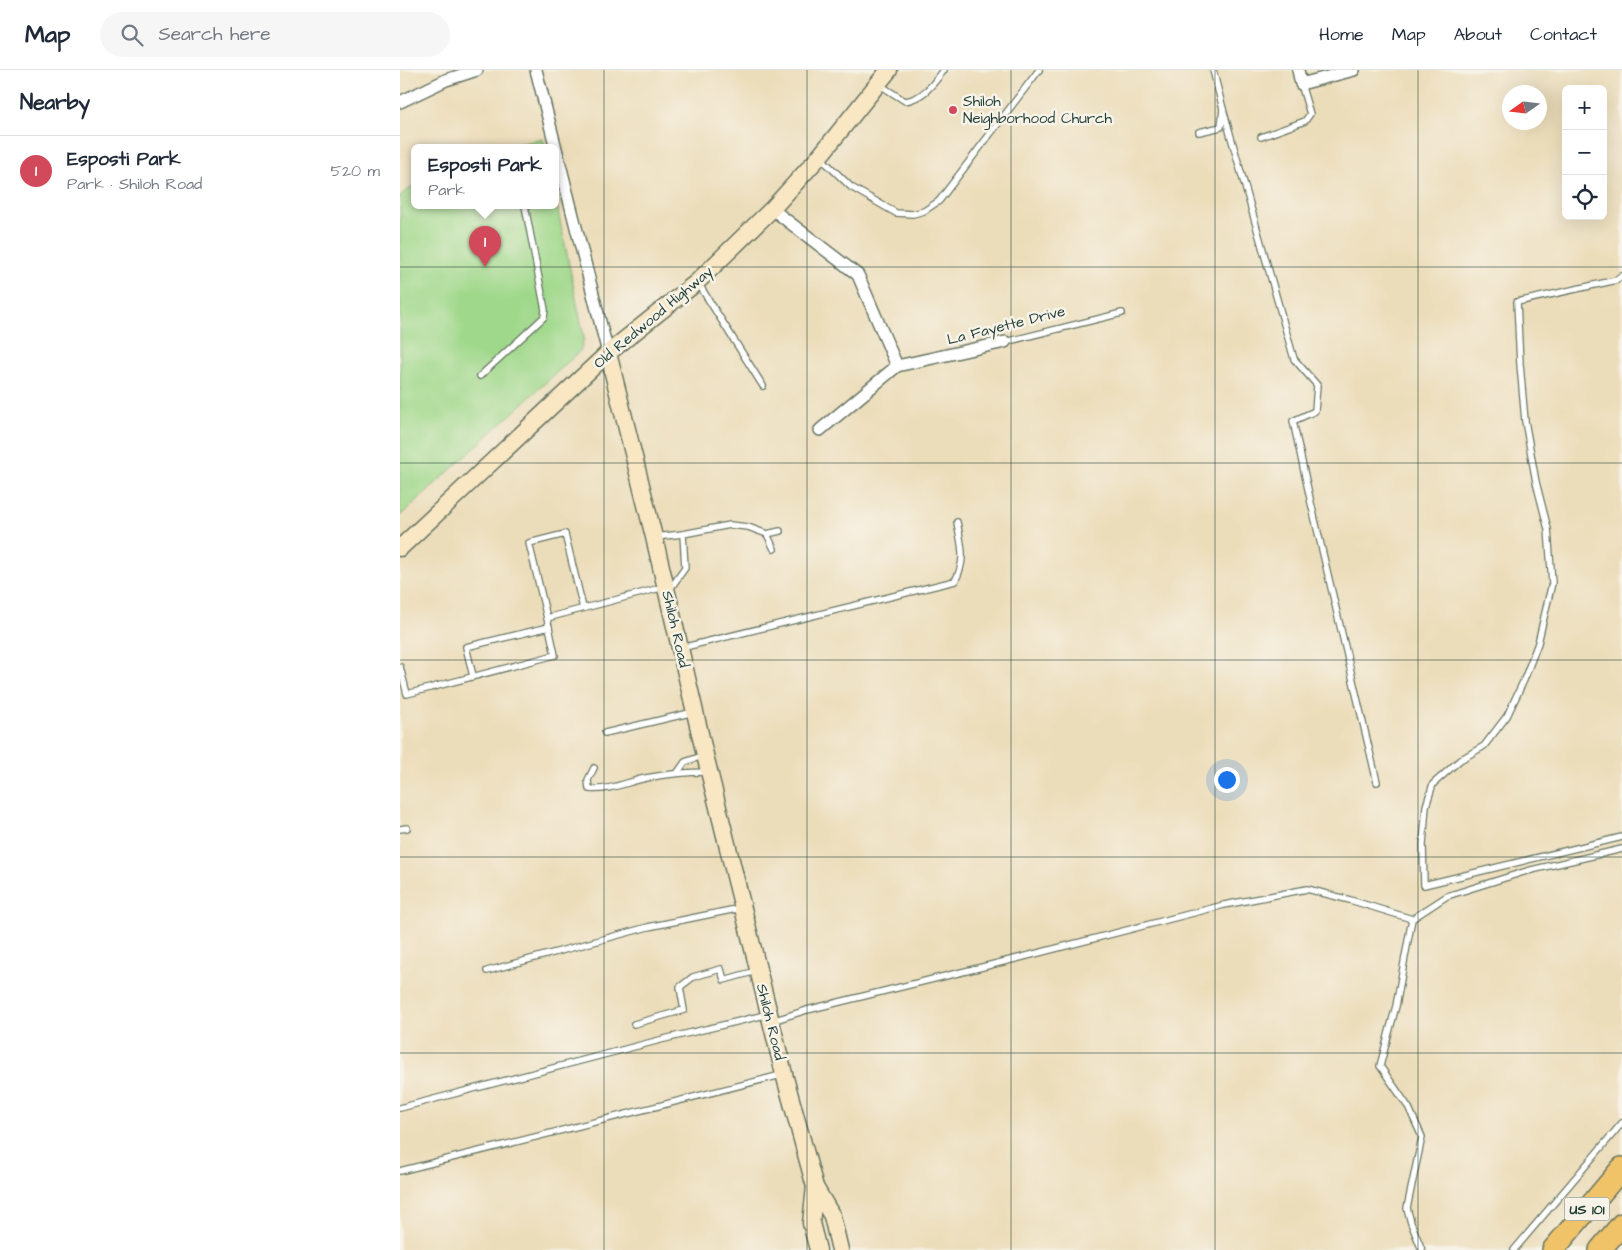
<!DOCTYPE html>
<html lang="en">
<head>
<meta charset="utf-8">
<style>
  :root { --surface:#fff; --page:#f6f6f7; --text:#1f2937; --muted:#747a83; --line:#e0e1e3; --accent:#d1495b }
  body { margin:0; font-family:"Architects Daughter",sans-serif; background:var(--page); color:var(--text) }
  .controls { position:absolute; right:15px; top:15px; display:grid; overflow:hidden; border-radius:8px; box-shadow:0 5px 20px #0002 }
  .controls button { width:45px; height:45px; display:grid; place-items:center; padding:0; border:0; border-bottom:1px solid var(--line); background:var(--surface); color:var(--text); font:25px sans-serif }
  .compass { position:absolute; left:1102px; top:15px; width:45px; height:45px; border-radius:50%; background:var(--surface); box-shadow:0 5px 20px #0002; rotate:256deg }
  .you { position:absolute; left:826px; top:709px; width:18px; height:18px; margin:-12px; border:4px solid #fff; border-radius:50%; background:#1a73e8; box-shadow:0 0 0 8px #1a73e833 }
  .badge { display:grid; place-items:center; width:32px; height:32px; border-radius:50%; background:var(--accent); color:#fff; font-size:16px; font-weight:700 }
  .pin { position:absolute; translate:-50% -41px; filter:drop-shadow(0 1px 2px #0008) }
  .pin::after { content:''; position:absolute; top:26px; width:18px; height:15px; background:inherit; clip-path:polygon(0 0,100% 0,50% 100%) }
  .popup { position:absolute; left:11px; top:74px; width:148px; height:65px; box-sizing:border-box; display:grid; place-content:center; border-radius:8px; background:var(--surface); filter:drop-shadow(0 1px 4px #0005); font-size:16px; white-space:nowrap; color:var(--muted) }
  .popup b { font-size:19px; color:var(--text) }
  .popup::after { content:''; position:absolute; left:50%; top:100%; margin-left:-10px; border:10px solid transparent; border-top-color:var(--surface) }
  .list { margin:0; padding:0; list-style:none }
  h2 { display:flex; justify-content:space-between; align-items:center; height:65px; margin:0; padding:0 20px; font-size:21px }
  h2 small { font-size:16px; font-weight:400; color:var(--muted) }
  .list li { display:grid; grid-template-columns:32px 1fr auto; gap:15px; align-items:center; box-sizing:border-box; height:70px; padding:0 20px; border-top:1px solid var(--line) }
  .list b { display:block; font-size:19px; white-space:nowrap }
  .list p { margin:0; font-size:16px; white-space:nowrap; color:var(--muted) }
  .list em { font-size:16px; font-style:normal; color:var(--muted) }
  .icon { flex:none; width:28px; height:28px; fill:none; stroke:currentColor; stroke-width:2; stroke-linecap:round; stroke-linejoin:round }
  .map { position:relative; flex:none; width:1222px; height:1180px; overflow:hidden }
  header { display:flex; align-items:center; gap:30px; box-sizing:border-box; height:70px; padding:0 25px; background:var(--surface); border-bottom:1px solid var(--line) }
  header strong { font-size:24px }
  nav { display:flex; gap:28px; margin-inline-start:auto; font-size:18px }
  .search { width:350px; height:45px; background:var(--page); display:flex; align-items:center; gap:12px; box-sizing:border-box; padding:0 18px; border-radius:28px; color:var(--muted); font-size:19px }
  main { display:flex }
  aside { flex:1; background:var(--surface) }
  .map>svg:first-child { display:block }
</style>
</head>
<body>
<header>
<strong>Map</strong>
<div class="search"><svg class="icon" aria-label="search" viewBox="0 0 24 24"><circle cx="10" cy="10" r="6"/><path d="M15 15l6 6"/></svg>Search here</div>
<nav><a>Home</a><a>Map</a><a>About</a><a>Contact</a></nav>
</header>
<main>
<aside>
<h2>Nearby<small></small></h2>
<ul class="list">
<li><span class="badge">1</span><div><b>Esposti Park</b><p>Park · Shiloh Road</p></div><em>520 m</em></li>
</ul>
</aside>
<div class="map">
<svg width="1222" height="1180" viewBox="0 0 1222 1180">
  <rect width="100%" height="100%" fill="#f7f3e8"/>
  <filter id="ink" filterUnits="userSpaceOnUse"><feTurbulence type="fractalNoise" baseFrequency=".02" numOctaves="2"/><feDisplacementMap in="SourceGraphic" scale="10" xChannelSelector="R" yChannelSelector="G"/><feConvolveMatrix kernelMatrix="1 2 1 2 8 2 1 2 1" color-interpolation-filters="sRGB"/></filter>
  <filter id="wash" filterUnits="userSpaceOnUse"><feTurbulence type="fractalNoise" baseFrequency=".0096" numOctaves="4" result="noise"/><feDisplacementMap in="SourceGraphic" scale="20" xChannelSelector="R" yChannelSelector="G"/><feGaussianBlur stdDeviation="1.12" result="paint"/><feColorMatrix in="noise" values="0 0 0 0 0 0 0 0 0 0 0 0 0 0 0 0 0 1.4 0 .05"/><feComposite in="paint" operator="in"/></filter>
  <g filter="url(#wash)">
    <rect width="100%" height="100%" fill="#ecddba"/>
    <g fill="#9fd88a" stroke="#5f8a5f">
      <path d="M143,69L145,78H101Z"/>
      <path d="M15,114V136H155V126L184,268L180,281L0,446V126Z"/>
    </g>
  </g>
  <g filter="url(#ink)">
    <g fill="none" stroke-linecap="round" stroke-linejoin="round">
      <defs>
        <g id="service">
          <path d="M480,15L505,31C524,28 533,14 544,0"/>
          <path d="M823,39L894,289L917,315L915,341L893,351L911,433L977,712"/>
          <path d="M799,62L821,57L823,39L813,0"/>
          <path d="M861,67L905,51L910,44L901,14"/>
          <path d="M421,88L451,117L496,143L513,144L524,141L539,131L639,0"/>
          <path d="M1222,206L1217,210L1117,232L1120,294L1125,351L1136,412L1148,459L1152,513L1138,573L1124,610L1107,646L1084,676L1060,690L1033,714L1026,736L1023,775L1024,815L1222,767"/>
          <path d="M298,213L363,316"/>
          <path d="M605,272L722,243"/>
          <path d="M80,306L144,247L145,240L125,136"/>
          <path d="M367,464L374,479"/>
          <path d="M255,467L283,464"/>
          <path d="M270,519L285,498L283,464L330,455L348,457L367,464L380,461"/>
          <path d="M147,548L129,473L165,464L183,538"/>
          <path d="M281,578L555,511C567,489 561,475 557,452"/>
          <path d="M0,597L7,624L155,585L147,548L264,517"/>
          <path d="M73,606L66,577L149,557"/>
          <path d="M205,663L294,642"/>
          <path d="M194,698L188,710L189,719C209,721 227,712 246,708C267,704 286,702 308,702"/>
          <path d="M278,702L285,692L305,685"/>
          <path d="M0,759L7,758"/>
          <path d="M87,901L248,857L341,838"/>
          <path d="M372,951L407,940L619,888L824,835L907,819L950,830L1012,849"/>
          <path d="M234,954L284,940L280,917L293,907L321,899L324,910L356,901"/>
          <path d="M0,1038L260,970L369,944"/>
          <path d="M0,1101L381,1005"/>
          <path d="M1022,1180L1011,1153L1007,1138L1022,1067L1009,1038L980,996L996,936L1012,849L1047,826L1127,801L1222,779"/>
          <path d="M1114,1180L1222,1053"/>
        </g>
        <g id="minor">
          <path d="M136,0L208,283"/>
          <path d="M898,0L901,14L954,0"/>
          <path d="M0,32L46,10L77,0"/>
          <path d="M372,139L458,205L497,296"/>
          <path d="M420,360L497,296L605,272"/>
        </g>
        <g id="secondary">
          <path d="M208,283L254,467L305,685L384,1004L415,1117L432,1146L440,1180"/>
          <path d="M0,478L208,283L297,212L372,139L419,87L489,0"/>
          <path d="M415,1117L411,1153L418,1180"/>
        </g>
        <g id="motorway">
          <path d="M1153,1180L1222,1098"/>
          <path d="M1200,1180L1222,1154"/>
        </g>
      </defs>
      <use href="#service" stroke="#677563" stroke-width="8"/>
      <use href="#minor" stroke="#677563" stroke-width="14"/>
      <use href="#secondary" stroke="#677563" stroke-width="19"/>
      <use href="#motorway" stroke="#677563" stroke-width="24"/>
      <use href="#service" stroke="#fff" stroke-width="5.5"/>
      <use href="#minor" stroke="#fff" stroke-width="11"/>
      <use href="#secondary" stroke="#f9e7c3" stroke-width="16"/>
      <use href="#motorway" stroke="#f1c369" stroke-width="21"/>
    </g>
  </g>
  <path fill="none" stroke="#1f3d34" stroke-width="1" stroke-opacity="0.55" d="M204,0V1180M407,0V1180M611,0V1180M815,0V1180M1018,0V1180M0,197H1222M0,393H1222M0,590H1222M0,787H1222M0,983H1222"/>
  <circle fill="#d1495b" stroke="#f7f3e8" stroke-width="2" cx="553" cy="40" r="5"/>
  <g text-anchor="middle" stroke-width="5" stroke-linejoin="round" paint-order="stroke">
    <rect fill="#f7f3e8" stroke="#60746a" stroke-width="1" x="1164.5" y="1127.5" width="45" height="23" rx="4"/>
    <g font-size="14" font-weight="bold" fill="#1f3d34">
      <text x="1187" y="1144">US 101</text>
    </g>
    <g font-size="15" fill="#1f3d34" stroke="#f7f3e8" text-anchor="start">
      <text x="563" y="36">Shiloh<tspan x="563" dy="17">Neighborhood Church</tspan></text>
    </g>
    <g font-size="15" fill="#1f3d34" stroke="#f7f3e8">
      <text transform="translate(253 247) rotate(-40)" y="5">Old Redwood Highway</text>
      <text transform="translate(606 255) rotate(-14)" y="5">La Fayette Drive</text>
      <text transform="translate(276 559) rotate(77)" y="5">Shiloh Road</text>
      <text transform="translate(371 952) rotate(76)" y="5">Shiloh Road</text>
    </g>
  </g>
</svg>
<div class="controls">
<button>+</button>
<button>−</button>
<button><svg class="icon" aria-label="locate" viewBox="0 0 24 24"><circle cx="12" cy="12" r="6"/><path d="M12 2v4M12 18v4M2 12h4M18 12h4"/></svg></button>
</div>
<svg class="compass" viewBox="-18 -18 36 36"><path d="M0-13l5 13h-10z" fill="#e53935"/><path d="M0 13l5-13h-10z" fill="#747a83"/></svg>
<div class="you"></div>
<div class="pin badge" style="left:85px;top:197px">1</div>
<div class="popup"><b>Esposti Park</b>Park</div>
</div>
</main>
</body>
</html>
